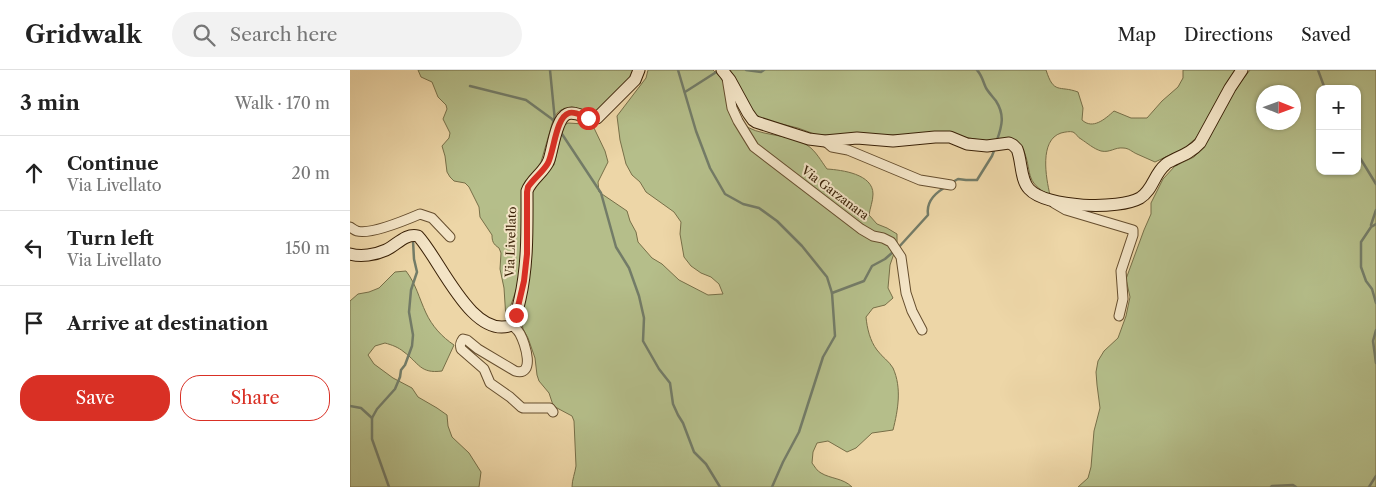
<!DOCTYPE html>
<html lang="en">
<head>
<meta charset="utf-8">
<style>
  :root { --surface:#fff; --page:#f2f2f2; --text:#222; --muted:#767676; --line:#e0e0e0; --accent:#d93025 }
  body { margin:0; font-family:"Libre Caslon Text",serif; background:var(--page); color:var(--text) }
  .controls { position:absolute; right:15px; top:15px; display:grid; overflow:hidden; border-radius:10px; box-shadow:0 1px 4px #0004 }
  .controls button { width:45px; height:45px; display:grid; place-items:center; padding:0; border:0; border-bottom:1px solid var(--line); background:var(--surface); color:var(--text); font:25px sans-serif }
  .compass { position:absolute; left:906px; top:15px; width:45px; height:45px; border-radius:50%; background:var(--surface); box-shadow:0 1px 4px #0004; rotate:91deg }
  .stop { position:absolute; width:15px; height:15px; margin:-11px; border:4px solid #d93025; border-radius:50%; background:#fff }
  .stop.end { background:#d93025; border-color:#fff; box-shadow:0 1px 5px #0008 }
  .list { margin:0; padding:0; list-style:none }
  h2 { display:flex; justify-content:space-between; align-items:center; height:65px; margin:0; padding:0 20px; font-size:21px }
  h2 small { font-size:16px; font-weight:400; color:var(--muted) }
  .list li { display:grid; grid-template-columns:32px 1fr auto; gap:15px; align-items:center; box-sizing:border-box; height:75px; padding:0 20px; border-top:1px solid var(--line) }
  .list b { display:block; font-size:19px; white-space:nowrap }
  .list p { margin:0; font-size:16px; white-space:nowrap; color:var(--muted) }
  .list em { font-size:16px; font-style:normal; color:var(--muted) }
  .actions { display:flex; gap:10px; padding:15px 20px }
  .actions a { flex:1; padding:11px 0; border:1px solid var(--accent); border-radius:20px; text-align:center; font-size:18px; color:var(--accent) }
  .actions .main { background:var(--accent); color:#fff }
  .icon { flex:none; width:28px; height:28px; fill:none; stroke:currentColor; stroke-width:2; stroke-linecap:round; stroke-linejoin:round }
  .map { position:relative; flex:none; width:1026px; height:417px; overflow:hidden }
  header { display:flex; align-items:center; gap:30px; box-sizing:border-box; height:70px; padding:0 25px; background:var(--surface); border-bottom:1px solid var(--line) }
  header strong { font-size:24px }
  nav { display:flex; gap:28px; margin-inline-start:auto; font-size:18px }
  .search { width:350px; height:45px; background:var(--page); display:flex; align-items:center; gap:12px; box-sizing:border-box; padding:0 18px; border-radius:28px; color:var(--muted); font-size:19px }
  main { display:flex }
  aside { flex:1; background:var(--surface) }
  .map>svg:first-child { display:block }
</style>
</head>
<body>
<header>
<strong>Gridwalk</strong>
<div class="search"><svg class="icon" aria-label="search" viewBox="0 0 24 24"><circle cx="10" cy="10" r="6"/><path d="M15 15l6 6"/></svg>Search here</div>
<nav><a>Map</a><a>Directions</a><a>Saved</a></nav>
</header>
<main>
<aside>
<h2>3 min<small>Walk · 170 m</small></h2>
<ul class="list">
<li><svg class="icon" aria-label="ahead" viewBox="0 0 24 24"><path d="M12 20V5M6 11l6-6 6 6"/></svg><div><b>Continue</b><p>Via Livellato</p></div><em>20 m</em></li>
<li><svg class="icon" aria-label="left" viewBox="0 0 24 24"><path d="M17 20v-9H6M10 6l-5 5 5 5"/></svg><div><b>Turn left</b><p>Via Livellato</p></div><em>150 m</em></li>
<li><svg class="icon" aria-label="arrive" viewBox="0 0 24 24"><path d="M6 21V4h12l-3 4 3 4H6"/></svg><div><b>Arrive at destination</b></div></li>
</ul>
<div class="actions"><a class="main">Save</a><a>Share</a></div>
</aside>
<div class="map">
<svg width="1026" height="417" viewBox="0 0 1026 417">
  <rect width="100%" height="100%" fill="#edd6a7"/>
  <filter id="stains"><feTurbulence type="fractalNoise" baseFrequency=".004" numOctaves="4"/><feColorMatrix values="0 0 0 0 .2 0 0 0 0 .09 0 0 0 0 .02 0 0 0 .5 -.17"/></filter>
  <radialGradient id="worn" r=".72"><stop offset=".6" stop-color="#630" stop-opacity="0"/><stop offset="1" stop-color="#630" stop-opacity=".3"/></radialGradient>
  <g fill="#b5be8a" stroke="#776f48" fill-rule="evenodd">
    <path d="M68,0H285C279,10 254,38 244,42C229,46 216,29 204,47L191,92L176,114L170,209L156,249L154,218L150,199L151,183L149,178C143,174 142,171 142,165L130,147L129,137L119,117L115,113L104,111L100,107L97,102L95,86L92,76L99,68L100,63L93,49L97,39L96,35L88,27L82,12L71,7Z"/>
    <path d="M298,0H363C367,4 373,9 376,14C382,23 385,47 392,53C406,67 439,63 457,75C466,81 471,91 477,99C492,100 523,104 523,124C523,131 520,138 519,145L527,154L537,158L547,164V175L540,195L538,218L543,228L535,235L523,238L516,247C517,258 520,271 527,280C532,287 539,291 543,298C552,318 548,340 543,360L522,363L506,378L497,382L478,371L467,373L463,382L462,393C465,397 467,401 471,403C481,409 493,408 502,417H222C222,410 225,403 226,396L224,351L222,346L207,338L203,335L199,323L189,311L187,305L185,288L178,268L173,259L171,247L181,126L186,115L204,95L213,56L218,53L234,54L244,58L255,81L258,92L248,112L249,122L277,141L280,151L286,162L288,172L302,188L312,194L329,210L358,225L373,224L369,214L361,207L351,203L341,196L334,187L330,164L331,152L324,142L296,122L290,112L282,105L276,94L270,70L267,46L296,8Z"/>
    <path d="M377,0H696C704,25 709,15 728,22L733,38L732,50C743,60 755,49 764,41L781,48H797L812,31L828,17L833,8V0H888L846,68L835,78L805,92C799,89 793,87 787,84C782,82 779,78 773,78C765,77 760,83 751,81C744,79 737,73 731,69C728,68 726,63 723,62C720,61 715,62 711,63C689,70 696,108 700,125C673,112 683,101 673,79L590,62L555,65H467L448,58L411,49L402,42Z"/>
    <path d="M900,0H1026V417H728L738,408L741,397L744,361L750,338L747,315L746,302L748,291L754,281L768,268L776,246L780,227L776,209L794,160L801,144V133L813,109L825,96L844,87L852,79L880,26ZM970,19H1007V101H970ZM914,22H944V52H914Z"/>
    <path d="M56,201C66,214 69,228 76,243C82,256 92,267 104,275L92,301C70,304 69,293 54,282C48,277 42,275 35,273L25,276L18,285L24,294L43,308L62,318L68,327L87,338L97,345L98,356L102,367L119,383L131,402L129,417H0V231L8,224L19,222L29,218L45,202Z"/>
  </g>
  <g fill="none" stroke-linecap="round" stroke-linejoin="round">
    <g stroke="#737c68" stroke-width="2.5">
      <path d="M200,0L205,51"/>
      <path d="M328,0L346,61L360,98L375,124L393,134L409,138L427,151L452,176L477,207L482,223L485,266L473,287L449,362L433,392L422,417"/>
      <path d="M396,0L411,2L414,0"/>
      <path d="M627,0C632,5 633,12 636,18C639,23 643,27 646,31C655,45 652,56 647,70"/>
      <path d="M968,0L975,19"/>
      <path d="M120,16L176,30L202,49L206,55"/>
      <path d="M335,22L368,1"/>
      <path d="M210,61L251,123L266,177L279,198L289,226L294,248L293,271L309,299L320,313L323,334L328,345L333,353L344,382L356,394L370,417"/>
      <path d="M1007,83L1026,114"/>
      <path d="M601,113L608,109L616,110H627L642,86L645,78"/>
      <path d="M1026,154L1021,157L1011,172V197L1016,211L1022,219L1026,233"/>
      <path d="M1021,155L1026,140"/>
      <path d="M548,178L578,145C576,132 584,124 594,118"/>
      <path d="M482,223L514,211L522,196L535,189L543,182"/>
      <path d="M1026,260L1023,271L1026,293"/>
      <path d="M0,336L11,338L22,348V369L39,417"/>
      <path d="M22,348L27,339L45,319L50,307L51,300L55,295L62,276L63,265L59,242L61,220L67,202L64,189L63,171"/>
      <path d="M921,417L922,416L943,415L946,417"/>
      <path d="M1019,417L1026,406"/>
    </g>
    <defs>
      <g id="street">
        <path d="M377,8L382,38L388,51L404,77L511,159L523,166L533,168L541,172L551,187L556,223L562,241L572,260"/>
        <path d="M475,71L482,77L498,80L570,110L601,115"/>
        <path d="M704,133L716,140L783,160V165L771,201L773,229L769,246"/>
        <path d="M0,157C2,158 4,160 7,161C21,165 56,150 70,144L82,148L100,167"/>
        <path d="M162,255C165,258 168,260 170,264C175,273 186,307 165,301L128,279L117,270L113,269C110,273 110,275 111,279L134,299L140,313L160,327L171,337L173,338H200L203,342"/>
      </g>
      <g id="secondary">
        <path d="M372,0L380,10L398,43L403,50L406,52L459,69L475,71L507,68L543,71L585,67H600L617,74L637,76L659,73L663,75L667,79C672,91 670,109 679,119C696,138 769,140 790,128C803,120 804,104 815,95C817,92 822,91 825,89C834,85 843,81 850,73L880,18L892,0"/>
        <path d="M0,184C11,187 25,185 36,180C47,175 55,163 68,166C90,189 122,271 162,255C166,247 168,238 170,229C178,194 177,158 177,121C181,109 195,102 199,90C203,78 206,49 217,44C226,40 237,50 247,48L285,10L289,0"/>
      </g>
    </defs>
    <use href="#street" stroke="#664e2e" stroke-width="11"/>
    <use href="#secondary" stroke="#392006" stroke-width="13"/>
    <use href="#street" stroke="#f3e4c6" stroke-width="9"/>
    <use href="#secondary" stroke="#f3e4c6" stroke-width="11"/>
  </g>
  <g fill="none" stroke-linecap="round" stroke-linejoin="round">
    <path stroke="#d93025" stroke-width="6" d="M166,245L174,211L177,184V122L178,117C184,108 193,102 198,93C204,81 206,47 219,43C225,41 232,46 238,48"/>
  </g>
  <g text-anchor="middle" stroke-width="4" stroke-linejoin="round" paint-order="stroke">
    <g font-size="12" fill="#392006" stroke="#f3e4c6">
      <text transform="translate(485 123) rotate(37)" y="4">Via Garzanara</text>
      <text transform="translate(161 172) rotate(-88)" y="4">Via Livellato</text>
    </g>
  </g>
  <rect width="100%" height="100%" filter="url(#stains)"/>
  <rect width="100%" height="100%" fill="url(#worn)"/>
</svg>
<div class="controls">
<button>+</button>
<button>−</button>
</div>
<svg class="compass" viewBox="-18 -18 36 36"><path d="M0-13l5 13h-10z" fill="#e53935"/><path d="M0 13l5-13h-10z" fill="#767676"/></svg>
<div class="stop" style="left:238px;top:48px"></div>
<div class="stop end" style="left:166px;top:245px"></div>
</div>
</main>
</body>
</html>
